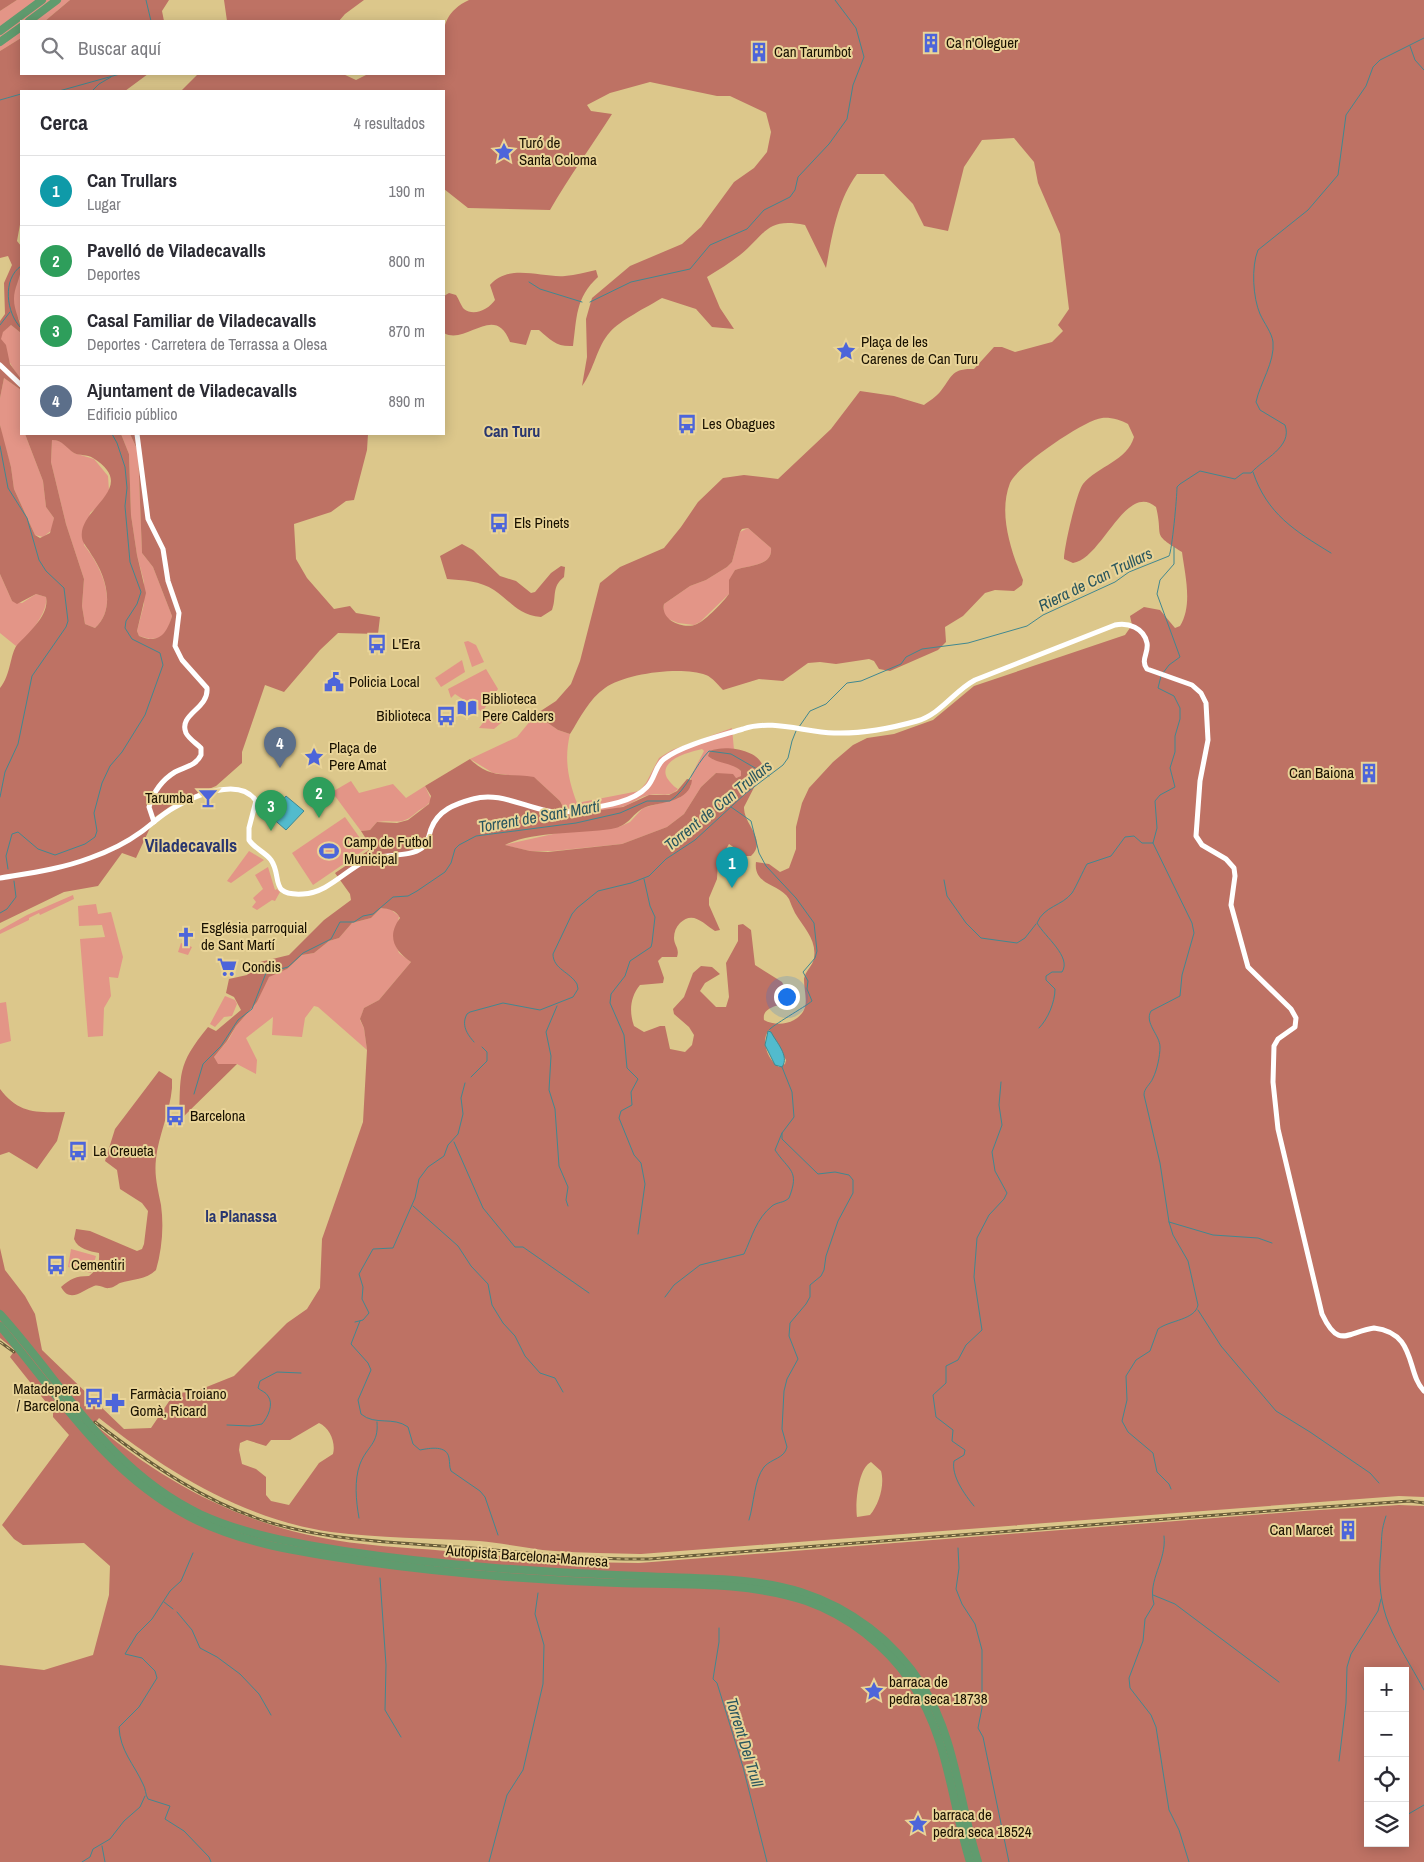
<!DOCTYPE html>
<html lang="es">
<head>
<meta charset="utf-8">
<style>
  :root { --surface:#fff; --page:#f7f7f7; --text:#2b2b33; --muted:#7c7c81; --line:#e1e1e2; --accent:#0f766e }
  body { margin:0; font-family:"Archivo Narrow",sans-serif; background:var(--page); color:var(--text) }
  .controls { position:absolute; right:15px; bottom:15px; display:grid; overflow:hidden; border-radius:0px; box-shadow:0 2px 12px #0003 }
  .controls button { width:45px; height:45px; display:grid; place-items:center; padding:0; border:0; border-bottom:1px solid var(--line); background:var(--surface); color:var(--text); font:25px sans-serif }
  .you { position:absolute; left:786px; top:996px; width:18px; height:18px; margin:-12px; border:4px solid #fff; border-radius:50%; background:#1a73e8; box-shadow:0 0 0 8px #1a73e833 }
  .badge { display:grid; place-items:center; width:32px; height:32px; border-radius:50%; background:var(--accent); color:#fff; font-size:16px; font-weight:700 }
  .pin { position:absolute; translate:-50% -41px; filter:drop-shadow(0 1px 2px #0008) }
  .pin::after { content:''; position:absolute; top:26px; width:18px; height:15px; background:inherit; clip-path:polygon(0 0,100% 0,50% 100%) }
  .list { margin:0; padding:0; list-style:none }
  h2 { display:flex; justify-content:space-between; align-items:center; height:65px; margin:0; padding:0 20px; font-size:21px }
  h2 small { font-size:16px; font-weight:400; color:var(--muted) }
  .list li { display:grid; grid-template-columns:32px 1fr auto; gap:15px; align-items:center; box-sizing:border-box; height:70px; padding:0 20px; border-top:1px solid var(--line) }
  .list b { display:block; font-size:19px; white-space:nowrap }
  .list p { margin:0; font-size:16px; white-space:nowrap; color:var(--muted) }
  .list em { font-size:16px; font-style:normal; color:var(--muted) }
  .icon { flex:none; width:28px; height:28px; fill:none; stroke:currentColor; stroke-width:2; stroke-linecap:round; stroke-linejoin:round }
  .map { position:relative; flex:none; width:1424px; height:1862px; overflow:hidden }
  .search { position:absolute; background:var(--surface); box-shadow:0 2px 12px #0003; left:20px; top:20px; width:425px; height:55px; display:flex; align-items:center; gap:12px; box-sizing:border-box; padding:0 18px; border-radius:0px; color:var(--muted); font-size:19px }
  .panel { position:absolute; background:var(--surface); box-shadow:0 2px 12px #0003; left:20px; top:90px; width:425px; height:345px; border-radius:0px }
  .map>svg:first-child { display:block }
</style>
</head>
<body>
<div class="map">
<svg width="1424" height="1862" viewBox="0 0 1424 1862">
  <rect width="100%" height="100%" fill="#dcc78b"/>
  <g fill="#e39587">
    <path d="M17,0H70L45,21H21V38L0,51V11Z"/>
    <path d="M21,272V322C10,310 12,285 21,272Z"/>
    <path d="M11,325L21,333V379C14,371 0,348 1,336C2,331 7,328 11,325Z"/>
    <path d="M4,378L21,390V434H25L43,481L46,507L54,518L52,530L43,537L35,535L14,489L11,467L3,440L0,425V398Z"/>
    <path d="M121,434H130L138,451L142,553L153,567L172,616L168,629L161,638L150,639L139,636L137,631L144,604V582L137,555L131,515L129,454Z"/>
    <path d="M52,439L62,442L74,453L94,459L108,476L109,491L99,505L90,513L84,545C101,566 120,605 95,628L85,624L82,606L84,579L66,524L51,462Z"/>
    <path d="M748,528L771,548C773,567 747,565 735,570L729,584V594L700,622L694,625L678,623L666,618L663,613L664,604L690,586L706,580L727,567L732,562L740,532Z"/>
    <path d="M0,574L12,601L22,603L36,594L46,597C49,611 28,638 16,646L0,633Z"/>
    <path d="M468,641L476,645L484,662L472,667L464,642Z"/>
    <path d="M462,660L465,672L441,687L435,678Z"/>
    <path d="M486,669L498,689L482,712L455,694L451,698L448,689Z"/>
    <path d="M536,714L558,730L570,734C564,759 568,779 577,803L639,791L646,783L659,758L672,750L732,728L734,750L716,749L712,759L732,764L741,771V776L736,778L716,773L701,787L684,814L667,827L622,844L553,851H530L504,845L562,832L619,827L630,822L643,808L679,798L691,786V776L704,751L702,749C689,752 658,760 667,778C670,782 674,787 678,789C668,799 661,792 649,795C641,796 633,803 625,806C607,812 586,815 567,815L560,801L536,779L493,773L470,759L517,737Z"/>
    <path d="M500,715L504,718L502,722L494,729L479,728L488,716L495,721Z"/>
    <path d="M351,781L359,793L393,784L406,798L425,786L431,799C428,807 423,807 417,812C400,827 397,819 377,822L370,830L361,831L332,792Z"/>
    <path d="M345,817L367,848L313,885L292,853Z"/>
    <path d="M249,851L264,860L231,883L227,881Z"/>
    <path d="M268,867L275,890L277,889L280,892L275,901L272,900L257,910L252,907L256,902L253,898L263,889L255,875Z"/>
    <path d="M73,895L74,899L40,915L39,913L29,918V920L0,934V930L27,915Z"/>
    <path d="M96,904L98,914L111,912L123,957L118,978L109,977L111,996L104,1008L103,1036L88,1037L80,939L105,937L102,925L79,926L78,906Z"/>
    <path d="M381,908L390,909L399,916L395,943L399,953L411,962L379,1000L364,1008L360,1020L364,1028L367,1050L318,1007L314,1006L305,1018L302,1037L272,1035L273,1017L246,1038L257,1060L256,1074L237,1064H217L214,1057L229,1039L236,1026L257,1002L267,979L274,973L287,969L302,955L314,953L329,941L339,938L352,923L371,918Z"/>
    <path d="M181,943L192,947L188,955L178,952Z"/>
    <path d="M225,996L235,1000L237,1004L232,1016L224,1017L215,1027L210,1024Z"/>
    <path d="M6,1002L11,1041L0,1044V1003Z"/>
    <path d="M71,1249L96,1256L91,1273L68,1267Z"/>
  </g>
  <g fill="#be7264" fill-rule="evenodd">
    <path d="M0,0H17L0,11Z"/>
    <path d="M70,0H169L162,11L164,21H45Z"/>
    <path d="M224,0H364L345,14L339,21H227Z"/>
    <path d="M469,0H1424V1497L1399,1496L641,1554C612,1553 583,1553 554,1551C529,1549 504,1543 479,1541C430,1538 379,1538 331,1532C243,1519 167,1472 99,1418L94,1424C160,1479 233,1520 318,1537C360,1546 403,1547 446,1551C510,1557 574,1563 639,1563L1304,1511L1399,1505L1424,1506V1862H0V1665L44,1670L93,1655L109,1595L110,1566L84,1543L23,1545L14,1539L2,1525L69,1435L53,1417V1411L10,1357L15,1350L0,1338V1248L5,1270L25,1296L35,1314L42,1350L124,1429L151,1428L174,1394L199,1390L234,1376L287,1323L307,1309L320,1288L322,1239L363,1122L367,1050L364,1028L360,1019L364,1008L379,1000L411,962C395,951 386,937 400,918C396,910 389,909 381,908L371,918L352,923L339,938L329,941L314,953L302,955L287,969L269,977L257,1002L236,1026L227,1041L214,1057L218,1064H237L179,1121C181,1074 176,1066 208,1027L216,1031L241,1010L234,997L226,993L229,979L247,975L260,962L289,955L324,920L351,900L350,894L335,873L372,848L361,831L370,830L377,822L397,823L408,820L429,804L431,796L425,786L470,759C492,781 509,772 534,777L560,801L567,815L623,807L649,795H669L677,791L687,779L692,780C690,802 661,802 646,807C632,812 631,826 611,829C579,834 533,831 505,845L530,851L548,852L622,844L667,827L684,814L701,787L716,773L733,774L736,778L741,776V771C731,762 717,764 708,756L710,751C724,745 755,749 762,764L761,774L744,807C743,824 768,840 751,856H746L729,844L718,863L717,879L709,898V905L720,930L715,931C704,924 693,910 680,923C676,927 674,932 674,938C674,945 680,949 677,957H662L658,961L664,978L663,983L640,985C630,997 629,1012 634,1026L644,1032L660,1026H665L670,1049L685,1052L692,1045L694,1035L689,1027L674,1014L673,1009L684,997L693,973L701,966L712,967L720,974L705,983L700,991L716,1007H726L729,997L726,963L738,941V925L743,924L751,930L755,965L782,982L787,992L785,1001C776,1008 762,1007 764,1020C773,1025 785,1025 794,1020C812,1010 804,995 804,979C805,971 813,966 814,958C817,940 804,928 795,913C793,909 791,904 789,899C780,883 753,886 756,862L769,864L780,872L789,868L796,849V827L802,803L809,788L833,762L853,745L867,738L894,734L933,720L974,686L1125,635L1132,625L1130,616L1144,607L1160,610L1175,628L1180,626C1193,605 1185,575 1182,552C1150,532 1164,539 1156,507C1126,481 1102,559 1073,563L1064,559C1064,547 1077,491 1083,484C1098,466 1127,461 1134,437L1128,424C1121,420 1110,417 1102,418C1084,420 1017,466 1010,483C998,514 1011,551 1023,580L1022,585L1014,591L995,590L985,593L963,616L945,627L946,642L938,650L890,671L879,669L874,661L869,659L836,664L820,662L808,663L783,681L759,679L723,690C719,686 712,677 706,675C682,666 626,673 605,688C589,699 580,718 570,734L558,730L538,716L536,714L556,701L571,684L580,661L600,583L620,567L664,548L681,527L698,502L723,478L744,475L778,479L831,429L860,391L894,396L924,405C929,401 936,397 940,392C952,377 951,368 974,369L994,347H1002L1015,352L1052,342L1063,331L1058,325L1069,309L1060,234L1038,183L1034,162L1014,138L982,140L964,167L948,231L924,226L913,204L884,174H857C837,201 832,236 826,268L805,225C766,217 766,234 740,255C730,263 718,270 707,277L720,308L734,329L712,327L696,309L662,298C649,306 619,321 610,332C597,346 594,370 582,386L587,357L586,319L592,298L630,266L682,244L701,227L734,182L754,168L767,152L771,132L766,113L730,96H717L650,82L610,93L587,105L591,111L612,114C591,147 569,177 550,210L468,208L444,189V91H181L198,74H343L356,80L368,74H444C444,42 435,16 469,0ZM748,528L771,548C773,567 747,565 735,570L729,580V594C723,602 706,620 697,624C685,630 660,621 664,604L690,586L706,580L727,567L732,562L740,532L742,529ZM769,1030L786,1060L785,1064L779,1067C768,1061 760,1040 769,1030ZM319,1423C330,1428 336,1443 333,1454L319,1463L289,1505L271,1501L266,1495V1477L256,1469L242,1464L239,1450L240,1443L247,1440L266,1446L271,1440H290ZM871,1462L881,1471C885,1485 879,1504 870,1515L857,1517C855,1504 858,1468 871,1462ZM1368,1671H1405V1843H1368Z"/>
    <path d="M21,38V74H148L125,91H21V219L17,241L21,246C21,253 22,262 21,269C20,279 14,288 14,299C14,312 21,320 21,333L11,325L3,332L1,339L6,345L10,364L21,379V390L4,378L0,398V321L5,314L4,283L12,265L8,256L0,258V51Z"/>
    <path d="M596,270L598,277C575,298 577,318 573,346C556,347 551,340 539,330H531L526,345L510,342C495,302 466,346 444,333V296L449,293L456,295C459,299 461,306 464,309C474,317 489,309 495,300L490,285C508,263 542,278 565,276C576,275 586,272 596,270Z"/>
    <path d="M0,425L11,467L14,489L35,535L40,538L50,533L54,518L46,507L43,481L25,434H121L129,454L131,515L137,555L146,593L137,631L139,636C159,645 167,633 172,616L153,567L142,553L138,451L130,434H368L367,450L354,500L346,501L331,512L294,524L296,559L307,578L334,609L350,606L356,613L380,617L378,634L338,633L320,650L284,692L265,685L242,752V763L216,786L175,803L155,817L136,858L122,853L98,886L64,892L0,923V688C11,675 10,654 17,645C28,633 50,615 46,597L36,594L17,604L12,601L0,574ZM52,440C63,440 66,448 74,453C80,456 87,454 93,458C141,488 77,508 82,538C83,544 88,548 91,554C105,574 117,608 95,628L85,624L82,606L84,579L66,524L51,462Z"/>
    <path d="M462,544L473,550L500,576L516,581L531,593L535,592L551,573L561,566L565,567L564,577C551,587 557,597 552,610L541,617C517,615 511,601 494,590C481,581 462,580 447,579L440,556Z"/>
    <path d="M159,1071L172,1079V1088C170,1112 158,1137 156,1159C154,1176 158,1189 161,1205C164,1227 162,1249 156,1270C146,1280 132,1279 120,1283C116,1285 113,1288 109,1288C104,1289 100,1284 94,1286C83,1290 70,1304 61,1287C70,1279 76,1276 89,1276C97,1270 100,1263 99,1253C89,1251 78,1249 74,1239L76,1229L90,1231L137,1251L142,1249L144,1244L148,1211L142,1203L120,1189L117,1170L105,1161L115,1129Z"/>
    <path d="M0,1089C18,1113 36,1113 65,1112L57,1141L37,1169L9,1152L0,1155Z"/>
  </g>
  <g fill="#52bbcd" stroke="#418890">
    <path d="M286,796L304,811L286,830L270,816Z"/>
    <path d="M768,1031L771,1032C776,1042 790,1056 782,1067L775,1065L765,1045Z"/>
  </g>
  <g fill="none" stroke-linecap="round" stroke-linejoin="round">
    <g stroke="#418890" stroke-width="1">
      <path d="M146,0L151,21"/>
      <path d="M1410,46L1415,60L1424,70"/>
      <path d="M59,91L120,74"/>
      <path d="M92,91L99,84L111,77"/>
      <path d="M0,100L21,94"/>
      <path d="M21,266C2,279 6,313 21,328"/>
      <path d="M529,282L540,289L582,302"/>
      <path d="M590,302L631,282L690,269L710,245L747,229L764,210L790,197L795,190L798,177L829,144L847,119L853,85L864,57L856,28L835,0"/>
      <path d="M0,325L10,312"/>
      <path d="M0,446L8,488L27,518L39,560L46,571L64,588L68,621L66,627L32,676L18,744L5,772L0,797"/>
      <path d="M1253,472C1267,514 1295,531 1331,553"/>
      <path d="M1163,673L1169,665L1180,657L1157,594L1160,580L1174,564V547"/>
      <path d="M799,727L810,711L826,704L847,683L861,681L901,664L906,657L922,649L968,643L1027,626L1043,615L1115,582L1129,572L1169,556C1172,551 1177,497 1177,487L1180,484L1200,471L1235,479L1243,473H1251C1263,459 1293,447 1285,425L1260,410L1256,402C1260,383 1275,362 1273,342C1272,333 1264,323 1260,314C1253,298 1251,267 1258,250L1308,210L1338,175L1346,115L1366,86L1373,67L1380,60L1424,38"/>
      <path d="M731,807L751,821L759,853L766,866L796,898L814,923L817,951L815,958L803,972L808,981L807,989L812,1001C805,1007 771,1026 769,1030"/>
      <path d="M1153,843L1192,923L1194,933L1182,975L1180,996L1151,1011C1144,1023 1160,1035 1160,1047C1160,1056 1157,1070 1153,1078C1150,1085 1144,1088 1144,1095L1160,1163L1169,1222L1173,1235L1188,1261L1198,1305C1195,1320 1170,1320 1158,1329L1150,1351L1136,1360L1126,1376L1127,1400L1122,1421L1128,1432L1153,1453L1157,1472L1169,1484L1171,1489"/>
      <path d="M8,869L6,856L12,834L18,832L38,849L55,855L85,844L95,837L97,831L94,813L102,783L110,766L122,752L145,715L163,665L160,653L132,639L125,628L126,621L137,604L141,592L130,562L125,506L127,488L125,467L117,443L112,434"/>
      <path d="M944,880L947,896L966,923L981,938L1017,943L1025,938L1036,924"/>
      <path d="M0,913L7,909L16,897L14,881"/>
      <path d="M557,1006L546,1032L551,1056L549,1090L555,1109L559,1166L568,1187L566,1200L568,1206"/>
      <path d="M1039,1028C1048,1019 1055,1002 1055,989L1046,980V976L1052,972H1062C1072,957 1045,937 1037,923C1044,906 1062,906 1072,893C1076,887 1083,871 1087,864L1111,856L1125,837L1134,836L1142,843H1153L1157,828L1155,801L1160,795L1175,787L1170,768L1175,752V736L1180,719V708L1174,696L1158,688L1161,676"/>
      <path d="M474,1042C467,1034 461,1025 467,1014L470,1012L503,1003L540,1010L573,997L578,989L577,984C570,972 553,969 553,954L572,914L577,908L598,891L631,883L649,876L666,859L695,840L746,793L783,765L788,758L792,741L796,731"/>
      <path d="M471,1077L487,1061V1052L482,1047"/>
      <path d="M194,1094L203,1064L221,1046L238,1020L252,1009L266,973L288,967L303,953L331,939L340,922H354L363,916L373,914L393,897L408,896L417,891L445,872L451,863L455,849L459,845L476,836L576,823L620,813L647,801H670C688,789 694,766 709,751L731,754L769,776"/>
      <path d="M454,1142L483,1208L515,1247H523L589,1293"/>
      <path d="M413,1206L458,1246L471,1266L488,1284L492,1305L503,1323L515,1336L525,1356L540,1373L555,1378L563,1392"/>
      <path d="M1169,1222L1213,1235L1258,1238L1272,1243"/>
      <path d="M638,1234L645,1184L641,1163L634,1155L619,1118L621,1111L632,1105L631,1092L638,1079L627,1068L624,1035L610,1003L611,994L625,976L630,961L651,947L652,943L655,917L650,906L644,879"/>
      <path d="M665,1297L674,1285L700,1265L744,1254C752,1237 756,1219 772,1206C777,1202 784,1203 789,1198C800,1170 789,1171 775,1150L782,1133"/>
      <path d="M1198,1310L1221,1346L1276,1411L1310,1432L1370,1473L1379,1483"/>
      <path d="M360,1321L351,1344L368,1363L371,1370L358,1400L361,1414C375,1426 393,1416 408,1427L413,1444L420,1450C430,1448 447,1445 449,1458C450,1463 449,1466 451,1471L480,1491L485,1497L498,1535"/>
      <path d="M355,1322L363,1320L369,1313L362,1299L363,1287L359,1274L373,1249L393,1248L415,1198L419,1179L428,1167L444,1156L448,1145L458,1134L463,1114L461,1098L465,1083"/>
      <path d="M227,1425L250,1426L262,1424C268,1417 274,1404 268,1396C266,1392 261,1391 258,1388L260,1381L277,1372L301,1373"/>
      <path d="M974,1506C965,1495 951,1476 954,1461L964,1455L965,1450L952,1441L953,1430L936,1417L933,1395L946,1383V1366L958,1360L966,1345L982,1330L974,1277L977,1238L989,1215L1004,1199L1007,1193L995,1171L992,1152L1002,1125L999,1105L1001,1082"/>
      <path d="M1386,1516C1381,1531 1382,1535 1381,1550C1374,1616 1395,1636 1424,1690"/>
      <path d="M359,1518C356,1501 354,1480 360,1464C367,1446 379,1444 377,1422"/>
      <path d="M749,1520C754,1504 754,1480 764,1467C772,1458 784,1459 787,1447L782,1429L784,1391L787,1379L798,1359L789,1336L790,1323L806,1304L810,1297V1285L821,1276L824,1270L826,1256L838,1221L853,1193V1180L849,1175L835,1172L818,1174L782,1139V1133L794,1117L792,1092L782,1067"/>
      <path d="M1164,1536C1167,1561 1147,1580 1154,1604L1145,1619L1143,1641L1129,1678L1130,1688L1151,1715L1156,1727L1169,1810L1179,1830L1189,1862"/>
      <path d="M958,1548L959,1568L956,1589L962,1604L975,1624L982,1650V1708L978,1728L983,1737L1009,1862"/>
      <path d="M193,1553L181,1581L170,1591L152,1619L137,1634L125,1654L142,1658L155,1671L157,1678L139,1707L119,1727C120,1751 134,1764 143,1784C146,1789 145,1794 148,1799L170,1806L165,1819L184,1831L209,1857L211,1862"/>
      <path d="M380,1578L386,1665L385,1710L401,1737"/>
      <path d="M1153,1595L1175,1604L1279,1682"/>
      <path d="M164,1602L173,1609"/>
      <path d="M177,1612L192,1630L200,1648L217,1657L240,1674L259,1694L271,1715"/>
      <path d="M719,1628V1642L713,1679L717,1683L743,1767L767,1862"/>
      <path d="M1339,1761L1346,1703L1347,1667L1351,1654L1378,1611L1381,1599"/>
      <path d="M1405,1816L1424,1805"/>
      <path d="M102,1846L105,1862"/>
      <path d="M82,1862L90,1857L93,1849L110,1839L124,1821L140,1807L145,1796"/>
      <path d="M489,1862L507,1795L523,1770L543,1684L544,1645L535,1614L538,1593"/>
    </g>
    <g stroke="#fff" stroke-width="5">
      <path d="M0,365L21,385"/>
      <path d="M137,434L148,519L163,549L168,581L179,613L175,646L182,660L207,688C209,709 178,714 186,733C189,739 196,743 201,748V755C196,766 184,767 175,772C162,780 153,793 149,807L154,822"/>
      <path d="M0,878C30,873 61,869 90,858C107,852 126,843 141,832C152,824 162,814 175,807C194,796 240,776 256,801L249,828V840C255,849 265,852 271,860C283,877 268,896 303,894C327,893 345,871 365,861C382,853 409,858 422,848C428,843 429,836 431,829C438,810 455,804 473,799C506,789 538,818 572,811C595,807 630,805 647,787C655,779 655,766 664,759C682,745 720,736 743,729C772,719 804,732 834,733C861,734 892,728 917,721C941,714 954,691 975,680L1115,625C1128,622 1144,628 1147,643C1149,653 1140,660 1147,669L1192,685L1201,693L1206,703L1208,740L1200,781L1196,836L1202,845L1226,859L1234,868L1235,876L1231,905L1248,967L1291,1009L1296,1018L1295,1027L1278,1039L1274,1046L1273,1082L1278,1129L1322,1314C1339,1350 1347,1332 1374,1328C1417,1333 1406,1373 1424,1391"/>
    </g>
    <g stroke="#609b6e" stroke-width="8">
      <path d="M29,21L57,0"/>
      <path d="M0,31L42,0"/>
      <path d="M0,42L21,27"/>
      <path d="M0,1314C66,1387 108,1470 200,1514C246,1535 295,1543 344,1551C443,1566 542,1572 641,1576C695,1579 750,1576 801,1592C851,1608 894,1641 922,1685C956,1738 959,1803 978,1862"/>
      <path d="M0,1326C58,1395 106,1473 188,1516C241,1544 302,1552 360,1561C445,1573 531,1580 617,1583C679,1585 746,1581 806,1601C848,1616 886,1645 911,1682C948,1736 951,1801 970,1862"/>
    </g>
    <defs>
      <g id="rail">
        <path d="M0,1342L14,1352"/>
        <path d="M95,1422C150,1464 208,1505 275,1524C339,1542 406,1543 471,1548C531,1553 589,1560 649,1559L1309,1508L1410,1501L1424,1503"/>
      </g>
    </defs>
    <use href="#rail" stroke="#6a5d3a" stroke-width="3"/>
    <use href="#rail" stroke="#e9d498" stroke-width="1" stroke-dasharray="4" stroke-linecap="butt"/>
  </g>
  <defs>
    <symbol id="building-bare" viewBox="-9 -9 18 18"><path d="M-4-6H4V6H1V3H-1V6H-4ZM-2.5-4.3h1.7v1.8h-1.7ZM.8-4.3h1.7v1.8H.8ZM-2.5-1h1.7V.8h-1.7ZM.8-1h1.7V.8H.8Z" fill="#4d65da" stroke="#e9d498" stroke-width="2.5" paint-order="stroke"/></symbol>
    <symbol id="sight-bare" viewBox="-9 -9 18 18"><path d="M0-6L1.8-2.2L6-1.7L2.9 1.2L3.7 5.4L0 3.3L-3.7 5.4L-2.9 1.2L-6-1.7L-1.8-2.2Z" fill="#4d65da" stroke="#e9d498" stroke-width="2.5" paint-order="stroke"/></symbol>
    <symbol id="bus-bare" viewBox="-9 -9 18 18"><path d="M-5-6H5V4H4V6H2V4H-2V6H-4V4H-5ZM-3.5-4V0h7V-4ZM-3.5 1.2v1.5H-2V1.2ZM2 1.2v1.5H3.5V1.2Z" fill="#4d65da" stroke="#e9d498" stroke-width="2.5" paint-order="stroke"/></symbol>
    <symbol id="civic-bare" viewBox="-9 -9 18 18"><path d="M-.6-6.5H3V-4.5H.6V-3L4-1V1h2V6H-6V1h2V-1L-.6-3ZM-1.2 2.5V6h2.4V2.5Z" fill="#4d65da" stroke="#e9d498" stroke-width="2.5" paint-order="stroke"/></symbol>
    <symbol id="library-bare" viewBox="-9 -9 18 18"><path d="M-6-4Q-3-5.5-.7-3.5V5Q-3 3-6 4ZM6-4Q3-5.5 .7-3.5V5Q3 3 6 4Z" fill="#4d65da" stroke="#e9d498" stroke-width="2.5" paint-order="stroke"/></symbol>
    <symbol id="bar-bare" viewBox="-9 -9 18 18"><path d="M-6-5H6L.8 .8V4.5H3.5V6h-7V4.5H-.8V.8Z" fill="#4d65da" stroke="#e9d498" stroke-width="2.5" paint-order="stroke"/></symbol>
    <symbol id="stadium-bare" viewBox="-9 -9 18 18"><path d="M0-5a6.5 5 0 1 0 0 10a6.5 5 0 1 0 0-10ZM-3.5-1.8h7v3.6h-7Z" fill="#4d65da" stroke="#e9d498" stroke-width="2.5" paint-order="stroke"/></symbol>
    <symbol id="church-bare" viewBox="-9 -9 18 18"><path d="M-1.2-6h2.4v3.5h3.3v2.4h-3.3V6h-2.4V-.1h-3.3v-2.4h3.3Z" fill="#4d65da" stroke="#e9d498" stroke-width="2.5" paint-order="stroke"/></symbol>
    <symbol id="supermarket-bare" viewBox="-9 -9 18 18"><path d="M-6-5.5h2.5l.6 2H6L4.5 2H-2.5L-4.4-4H-6ZM-1.5 3.2a1.3 1.3 0 1 0 .1 0ZM3 3.2a1.3 1.3 0 1 0 .1 0Z" fill="#4d65da" stroke="#e9d498" stroke-width="2.5" paint-order="stroke"/></symbol>
    <symbol id="pharmacy-bare" viewBox="-9 -9 18 18"><path d="M-2-6h4v4h4v4h-4v4h-4v-4h-4v-4h4Z" fill="#4d65da" stroke="#e9d498" stroke-width="2.5" paint-order="stroke"/></symbol>
  </defs>
  <g fill-rule="evenodd">
    <use href="#building-bare" x="917" y="29" width="28" height="28"/>
    <use href="#building-bare" x="745" y="38" width="28" height="28"/>
    <use href="#sight-bare" x="490" y="138" width="28" height="28"/>
    <use href="#sight-bare" x="832" y="337" width="28" height="28"/>
    <use href="#bus-bare" x="673" y="410" width="28" height="28"/>
    <use href="#bus-bare" x="485" y="509" width="28" height="28"/>
    <use href="#bus-bare" x="363" y="630" width="28" height="28"/>
    <use href="#civic-bare" x="320" y="668" width="28" height="28"/>
    <use href="#library-bare" x="453" y="694" width="28" height="28"/>
    <use href="#bus-bare" x="432" y="702" width="28" height="28"/>
    <use href="#sight-bare" x="300" y="743" width="28" height="28"/>
    <use href="#building-bare" x="1355" y="759" width="28" height="28"/>
    <use href="#bar-bare" x="194" y="784" width="28" height="28"/>
    <use href="#stadium-bare" x="315" y="837" width="28" height="28"/>
    <use href="#church-bare" x="172" y="923" width="28" height="28"/>
    <use href="#supermarket-bare" x="213" y="953" width="28" height="28"/>
    <use href="#bus-bare" x="161" y="1102" width="28" height="28"/>
    <use href="#bus-bare" x="64" y="1137" width="28" height="28"/>
    <use href="#bus-bare" x="42" y="1251" width="28" height="28"/>
    <use href="#bus-bare" x="80" y="1384" width="28" height="28"/>
    <use href="#pharmacy-bare" x="101" y="1389" width="28" height="28"/>
    <use href="#building-bare" x="1334" y="1516" width="28" height="28"/>
    <use href="#sight-bare" x="860" y="1677" width="28" height="28"/>
    <use href="#sight-bare" x="904" y="1810" width="28" height="28"/>
  </g>
  <g text-anchor="middle" stroke-width="4" stroke-linejoin="round" paint-order="stroke">
    <g font-size="15" fill="#191100" stroke="#e9d498" text-anchor="start">
      <text x="946" y="48">Ca n'Oleguer</text>
      <text x="774" y="57">Can Tarumbot</text>
      <text x="519" y="148">Turó de<tspan x="519" dy="17">Santa Coloma</tspan></text>
      <text x="861" y="347">Plaça de les<tspan x="861" dy="17">Carenes de Can Turu</tspan></text>
      <text x="702" y="429">Les Obagues</text>
      <text x="514" y="528">Els Pinets</text>
      <text x="392" y="649">L'Era</text>
      <text x="349" y="687">Policia Local</text>
      <text x="482" y="704">Biblioteca<tspan x="482" dy="17">Pere Calders</tspan></text>
      <text x="431" y="721" text-anchor="end">Biblioteca</text>
      <text x="329" y="753">Plaça de<tspan x="329" dy="17">Pere Amat</tspan></text>
      <text x="1354" y="778" text-anchor="end">Can Baiona</text>
      <text x="193" y="803" text-anchor="end">Tarumba</text>
      <text x="344" y="847">Camp de Futbol<tspan x="344" dy="17">Municipal</tspan></text>
      <text x="201" y="933">Església parroquial<tspan x="201" dy="17">de Sant Martí</tspan></text>
      <text x="242" y="972">Condis</text>
      <text x="190" y="1121">Barcelona</text>
      <text x="93" y="1156">La Creueta</text>
      <text x="71" y="1270">Cementiri</text>
      <text x="79" y="1394" text-anchor="end">Matadepera<tspan x="79" dy="17">/ Barcelona</tspan></text>
      <text x="130" y="1399">Farmàcia Troiano<tspan x="130" dy="17">Gomà, Ricard</tspan></text>
      <text x="1333" y="1535" text-anchor="end">Can Marcet</text>
      <text x="889" y="1687">barraca de<tspan x="889" dy="17">pedra seca 18738</tspan></text>
      <text x="933" y="1820">barraca de<tspan x="933" dy="17">pedra seca 18524</tspan></text>
    </g>
    <g font-size="15" fill="#191100" stroke="#e9d498">
      <text transform="translate(527 1556) rotate(4)" y="5">Autopista Barcelona-Manresa</text>
    </g>
    <g font-size="16" font-weight="bold" fill="#29366f" stroke="#e9d498">
      <text x="512" y="437">Can Turu</text>
      <text x="241" y="1222">la Planassa</text>
    </g>
    <g font-size="16" font-style="italic" fill="#29565e" stroke="#e9d498">
      <text transform="translate(1095 579) rotate(-26)" y="6">Riera de Can Trullars</text>
      <text transform="translate(718 805) rotate(-39)" y="6">Torrent de Can Trullars</text>
      <text transform="translate(539 816) rotate(-10)" y="6">Torrent de Sant Martí</text>
      <text transform="translate(745 1742) rotate(73)" y="6">Torrent Del Trull</text>
    </g>
    <g font-size="18" font-weight="bold" fill="#29366f" stroke="#e9d498">
      <text x="191" y="852">Viladecavalls</text>
    </g>
  </g>
</svg>
<div class="controls">
<button>+</button>
<button>−</button>
<button><svg class="icon" aria-label="locate" viewBox="0 0 24 24"><circle cx="12" cy="12" r="6"/><path d="M12 2v4M12 18v4M2 12h4M18 12h4"/></svg></button>
<button><svg class="icon" aria-label="layers" viewBox="0 0 24 24"><path d="M12 4l9 5-9 5-9-5zM3 14l9 5 9-5"/></svg></button>
</div>
<div class="you"></div>
<div class="pin badge" style="left:732px;top:888px;background:#0f9aa8">1</div>
<div class="pin badge" style="left:319px;top:818px;background:#2e9e5b">2</div>
<div class="pin badge" style="left:271px;top:831px;background:#2e9e5b">3</div>
<div class="pin badge" style="left:280px;top:768px;background:#5c6f8a">4</div>
<div class="search"><svg class="icon" aria-label="search" viewBox="0 0 24 24"><circle cx="10" cy="10" r="6"/><path d="M15 15l6 6"/></svg>Buscar aquí</div>
<section class="panel">
<h2>Cerca<small>4 resultados</small></h2>
<ul class="list">
<li><span class="badge" style="background:#0f9aa8">1</span><div><b>Can Trullars</b><p>Lugar</p></div><em>190 m</em></li>
<li><span class="badge" style="background:#2e9e5b">2</span><div><b>Pavelló de Viladecavalls</b><p>Deportes</p></div><em>800 m</em></li>
<li><span class="badge" style="background:#2e9e5b">3</span><div><b>Casal Familiar de Viladecavalls</b><p>Deportes · Carretera de Terrassa a Olesa</p></div><em>870 m</em></li>
<li><span class="badge" style="background:#5c6f8a">4</span><div><b>Ajuntament de Viladecavalls</b><p>Edificio público</p></div><em>890 m</em></li>
</ul>
</section>
</div>
</body>
</html>
